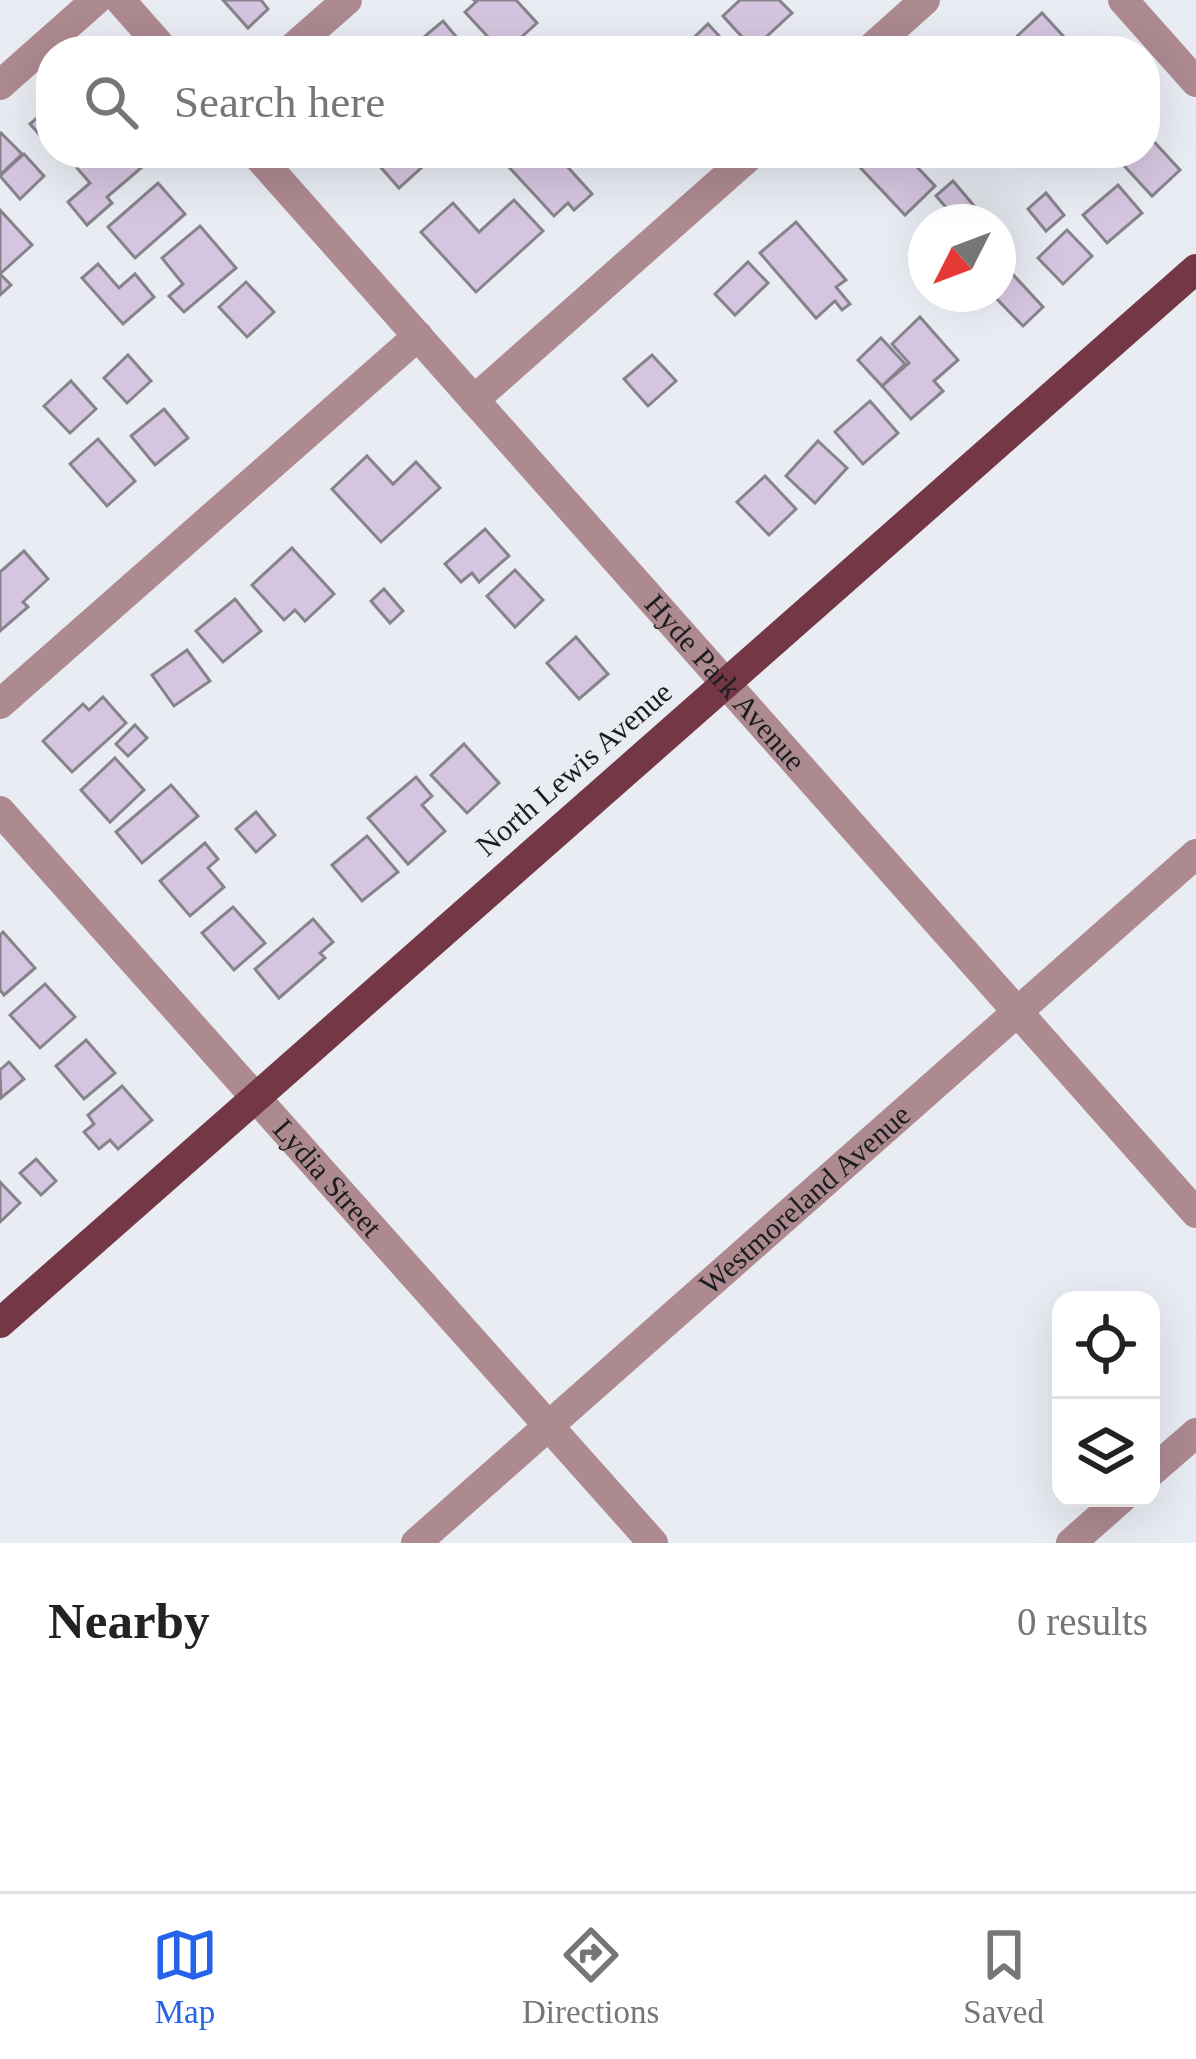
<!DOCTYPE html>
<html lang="en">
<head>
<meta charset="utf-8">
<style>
  :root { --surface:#fff; --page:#f6f6f6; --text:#222; --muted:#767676; --line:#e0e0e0; --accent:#2563eb }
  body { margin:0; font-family:Georgia,serif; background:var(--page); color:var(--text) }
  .controls { position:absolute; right:36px; bottom:36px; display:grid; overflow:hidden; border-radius:24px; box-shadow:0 12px 48px #0002 }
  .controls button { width:108px; height:108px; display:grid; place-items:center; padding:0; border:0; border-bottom:3px solid var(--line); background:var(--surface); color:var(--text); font:60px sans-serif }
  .compass { position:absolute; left:908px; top:204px; width:108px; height:108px; border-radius:50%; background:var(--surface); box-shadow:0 12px 48px #0002; rotate:228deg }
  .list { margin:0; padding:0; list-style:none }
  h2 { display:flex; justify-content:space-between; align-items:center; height:156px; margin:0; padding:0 48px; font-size:51px }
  h2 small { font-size:39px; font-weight:400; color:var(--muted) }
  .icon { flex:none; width:66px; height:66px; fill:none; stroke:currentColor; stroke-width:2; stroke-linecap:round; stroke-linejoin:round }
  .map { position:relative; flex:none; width:1196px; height:1543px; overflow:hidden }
  .search { position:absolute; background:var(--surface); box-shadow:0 12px 48px #0002; left:36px; right:36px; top:36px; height:132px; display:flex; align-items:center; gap:30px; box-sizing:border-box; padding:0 42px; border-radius:48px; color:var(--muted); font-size:45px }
  .sheet { height:348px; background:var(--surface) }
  nav { display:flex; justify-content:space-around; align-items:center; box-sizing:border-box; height:168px; border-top:3px solid var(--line); background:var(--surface); font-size:33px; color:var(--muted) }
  nav a { display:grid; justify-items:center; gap:6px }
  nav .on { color:var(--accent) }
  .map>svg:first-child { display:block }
</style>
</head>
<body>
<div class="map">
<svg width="1196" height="1543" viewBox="0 0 1196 1543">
  <rect width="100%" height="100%" fill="#e9ecf3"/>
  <g fill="#d6c5e0" stroke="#87838a" stroke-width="3">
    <path d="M223,0H261L268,9L248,28Z"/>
    <path d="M474,0H516L537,23L506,51H501L465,12L476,2Z"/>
    <path d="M740,0H779L792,13L753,49L723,16Z"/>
    <path d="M1042,13L1077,51H1021L1012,41Z"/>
    <path d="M443,21L468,51H407Z"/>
    <path d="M708,24L733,51H680Z"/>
    <path d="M51,106V148L30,124Z"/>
    <path d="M1,133L22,154L0,175V134Z"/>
    <path d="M1146,133L1180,170L1152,196L1118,159L1124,153H1145Z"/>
    <path d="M94,153H140L148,162L107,197L112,203L87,225L68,202L90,183L77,168Z"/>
    <path d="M368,153H428L432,158L399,188Z"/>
    <path d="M522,153H555L592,194L574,210L568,203L554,216L508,166Z"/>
    <path d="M867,153H904L935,186L905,215L856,163Z"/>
    <path d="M24,154L44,176L20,199L0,176Z"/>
    <path d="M953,181L975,207L959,222L936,196Z"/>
    <path d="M158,183L185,214L135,258L108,227Z"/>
    <path d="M1118,185L1142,213L1107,243L1083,215Z"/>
    <path d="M1046,193L1064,215L1046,231L1028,209Z"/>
    <path d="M514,200L543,231L476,292L421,232L453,203L479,232Z"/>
    <path d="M0,210L32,245L0,274L11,285L0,295Z"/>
    <path d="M796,222L846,280L836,287L850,304L842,310L835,301L816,318L760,253Z"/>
    <path d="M200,226L236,268L184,312L169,296L183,284L162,258Z"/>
    <path d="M1067,230L1092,256L1063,284L1038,258Z"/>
    <path d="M748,262L768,283L735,315L715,294Z"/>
    <path d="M98,264L119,288L135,274L154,297L123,324L82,278Z"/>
    <path d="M1006,267L1043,307L1023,326L992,294H998V275Z"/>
    <path d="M246,282L274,312L247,337L219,307Z"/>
    <path d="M920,317L958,360L934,381L943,391L911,419L882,386L909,363L892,344Z"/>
    <path d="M881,338L905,364L882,386L858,360Z"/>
    <path d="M128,355L151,381L127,403L104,378Z"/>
    <path d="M652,355L676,381L648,406L624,379Z"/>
    <path d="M71,381L96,409L70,433L44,406Z"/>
    <path d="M870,401L898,433L863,464L835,432Z"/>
    <path d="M164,409L188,438L155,465L131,436Z"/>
    <path d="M98,439L135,481L107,506L70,464Z"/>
    <path d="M818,441L847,468L815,503L786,476Z"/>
    <path d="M367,456L393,484L416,462L440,488L381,542L332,489Z"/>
    <path d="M765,476L796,509L769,535L737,502Z"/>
    <path d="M485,529L509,556L479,582L472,573L461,582L445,564Z"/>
    <path d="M292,548L334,594L305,621L295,610L284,620L252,585Z"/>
    <path d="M24,551L48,579L23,602L28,607L0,631V572Z"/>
    <path d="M515,570L543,600L515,627L487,596Z"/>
    <path d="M384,589L403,611L390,623L371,601Z"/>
    <path d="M235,599L261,631L223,662L196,631Z"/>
    <path d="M576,637L608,674L579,699L547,663Z"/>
    <path d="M187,650L210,681L174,706L152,675Z"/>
    <path d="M103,697L126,723L72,772L43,741L83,704L89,710Z"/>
    <path d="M135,725L147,738L128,756L116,744Z"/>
    <path d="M464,744L499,783L467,813L431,775Z"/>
    <path d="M115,758L144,790L110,822L81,790Z"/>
    <path d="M416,777L432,796L422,805L445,831L408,864L368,818Z"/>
    <path d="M171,785L198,816L142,863L116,832Z"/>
    <path d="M256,812L275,835L256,852L236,829Z"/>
    <path d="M367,836L398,872L362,901L332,865Z"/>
    <path d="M205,843L218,859L208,868L224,887L190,916L160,881Z"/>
    <path d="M233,907L265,943L234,970L202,933Z"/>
    <path d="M313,919L333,942L320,953L325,958L279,998L255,969Z"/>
    <path d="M3,932L35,968L4,995L0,990V935Z"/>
    <path d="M45,984L75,1017L40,1048L10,1015Z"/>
    <path d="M86,1040L115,1073L84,1099L56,1066Z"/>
    <path d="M9,1062L24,1079L1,1098L0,1070Z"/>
    <path d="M122,1086L152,1120L118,1149L110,1140L99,1149L84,1132L94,1124L88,1115Z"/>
    <path d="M36,1159L56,1181L41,1195L20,1173Z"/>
    <path d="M0,1182L20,1203L0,1222Z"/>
  </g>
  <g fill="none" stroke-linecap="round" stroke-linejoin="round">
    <g stroke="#ad8990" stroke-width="30">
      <path d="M120,0L165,51"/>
      <path d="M1123,0L1196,82"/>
      <path d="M289,51L347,0"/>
      <path d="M868,51L925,0"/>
      <path d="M0,85L96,0"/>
      <path id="s1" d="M255,153L1196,1213"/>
      <path d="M474,400L753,153"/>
      <path d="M0,704L418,336"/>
      <path id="s2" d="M0,811L653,1543"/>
      <path d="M1151,1472L1196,1433"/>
      <path id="s3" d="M416,1543L1196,854"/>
      <path d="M1071,1543L1122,1498"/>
    </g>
    <path stroke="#733746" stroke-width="30" d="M0,1323L1196,269"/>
  </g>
  <g text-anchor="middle" stroke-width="12" stroke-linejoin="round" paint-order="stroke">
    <g font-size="30" fill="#1c1d20" stroke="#e9ecf3">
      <text dy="10" stroke="none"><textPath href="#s1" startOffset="708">Hyde Park Avenue</textPath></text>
      <text transform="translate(574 769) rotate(-41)" y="10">North Lewis Avenue</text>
      <text dy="10" stroke="none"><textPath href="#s2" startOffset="492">Lydia Street</textPath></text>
      <text dy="10" stroke="none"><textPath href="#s3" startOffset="519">Westmoreland Avenue</textPath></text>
    </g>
  </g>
</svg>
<div class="controls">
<button><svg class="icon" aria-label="locate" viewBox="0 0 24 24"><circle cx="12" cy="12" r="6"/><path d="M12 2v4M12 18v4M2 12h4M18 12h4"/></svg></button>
<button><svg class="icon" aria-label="layers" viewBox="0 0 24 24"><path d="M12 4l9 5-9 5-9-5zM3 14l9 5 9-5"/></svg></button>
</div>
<svg class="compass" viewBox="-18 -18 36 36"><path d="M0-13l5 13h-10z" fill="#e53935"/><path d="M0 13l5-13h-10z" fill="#767676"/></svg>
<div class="search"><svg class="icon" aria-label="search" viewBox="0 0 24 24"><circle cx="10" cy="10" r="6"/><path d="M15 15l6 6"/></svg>Search here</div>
</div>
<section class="sheet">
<h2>Nearby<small>0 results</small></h2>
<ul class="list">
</ul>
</section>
<nav>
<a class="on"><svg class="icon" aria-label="map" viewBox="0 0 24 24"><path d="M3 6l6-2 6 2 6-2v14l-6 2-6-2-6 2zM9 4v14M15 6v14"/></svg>Map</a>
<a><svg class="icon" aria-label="directions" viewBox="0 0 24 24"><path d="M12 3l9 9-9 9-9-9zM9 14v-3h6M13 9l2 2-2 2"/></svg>Directions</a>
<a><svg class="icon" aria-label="saved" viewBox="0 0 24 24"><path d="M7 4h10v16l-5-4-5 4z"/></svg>Saved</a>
</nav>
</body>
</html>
